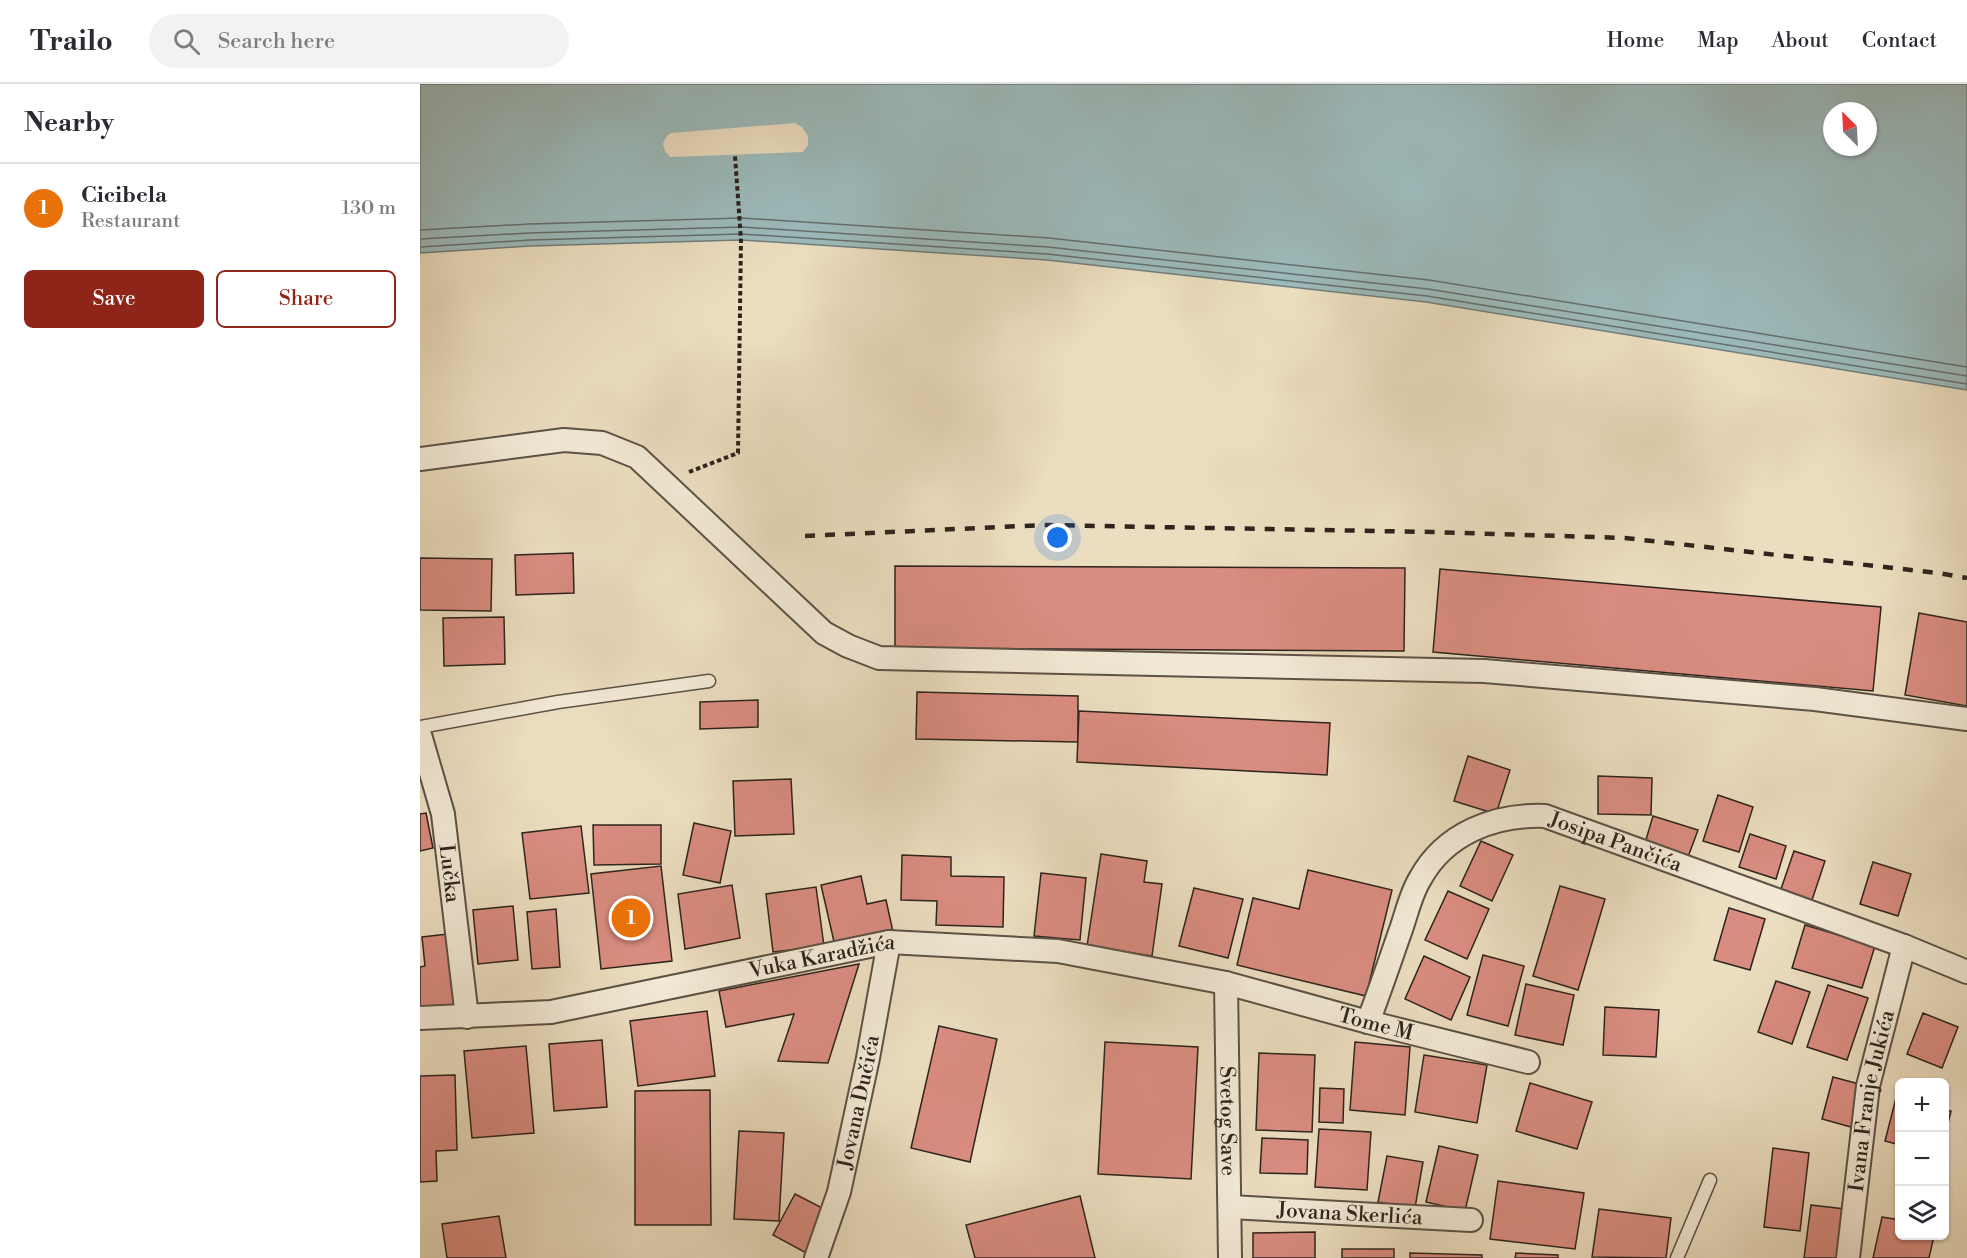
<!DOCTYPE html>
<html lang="en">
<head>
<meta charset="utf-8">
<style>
  :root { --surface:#fff; --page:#f2f2f3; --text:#2b2b33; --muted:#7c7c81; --line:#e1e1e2; --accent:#8f2418 }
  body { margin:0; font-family:"Libre Bodoni",serif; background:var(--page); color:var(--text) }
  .controls { position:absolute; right:18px; bottom:18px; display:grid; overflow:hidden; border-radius:9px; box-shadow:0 2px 4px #0004 }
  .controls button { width:54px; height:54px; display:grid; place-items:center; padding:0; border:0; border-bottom:2px solid var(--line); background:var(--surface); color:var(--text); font:30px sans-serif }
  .compass { position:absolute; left:1403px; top:18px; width:54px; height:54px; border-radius:50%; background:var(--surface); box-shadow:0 2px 4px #0004; rotate:336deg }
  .you { position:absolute; left:638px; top:454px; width:21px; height:21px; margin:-15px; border:4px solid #fff; border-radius:50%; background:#1a73e8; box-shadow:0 0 0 9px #1a73e833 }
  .badge { display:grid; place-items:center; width:39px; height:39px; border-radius:50%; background:var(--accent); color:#fff; font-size:20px; font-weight:700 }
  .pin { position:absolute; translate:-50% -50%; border:3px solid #fff; box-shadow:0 2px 6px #0006 }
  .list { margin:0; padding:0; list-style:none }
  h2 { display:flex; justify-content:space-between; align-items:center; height:78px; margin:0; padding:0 24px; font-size:26px }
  h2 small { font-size:20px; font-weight:400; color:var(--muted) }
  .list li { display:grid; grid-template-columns:39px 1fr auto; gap:18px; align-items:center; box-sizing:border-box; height:90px; padding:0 24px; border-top:2px solid var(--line) }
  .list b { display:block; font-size:22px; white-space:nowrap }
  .list p { margin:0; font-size:20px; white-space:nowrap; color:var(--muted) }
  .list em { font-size:20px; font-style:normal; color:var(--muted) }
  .actions { display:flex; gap:12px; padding:18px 24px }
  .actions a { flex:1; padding:14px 0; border:2px solid var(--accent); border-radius:9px; text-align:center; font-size:21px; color:var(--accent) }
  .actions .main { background:var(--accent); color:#fff }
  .icon { flex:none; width:33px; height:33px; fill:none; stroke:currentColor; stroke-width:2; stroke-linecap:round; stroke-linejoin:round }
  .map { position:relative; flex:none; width:1547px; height:1174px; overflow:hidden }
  header { display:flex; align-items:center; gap:36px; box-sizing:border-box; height:84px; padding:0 30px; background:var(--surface); border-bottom:2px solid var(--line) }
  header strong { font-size:28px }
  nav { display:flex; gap:33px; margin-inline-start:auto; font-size:21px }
  .search { width:420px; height:54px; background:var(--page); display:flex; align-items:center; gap:15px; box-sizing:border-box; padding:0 21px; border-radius:33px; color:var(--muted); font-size:22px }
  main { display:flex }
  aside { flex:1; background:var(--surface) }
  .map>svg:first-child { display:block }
</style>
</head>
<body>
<header>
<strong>Trailo</strong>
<div class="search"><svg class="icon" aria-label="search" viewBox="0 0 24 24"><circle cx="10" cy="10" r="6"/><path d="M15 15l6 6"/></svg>Search here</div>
<nav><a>Home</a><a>Map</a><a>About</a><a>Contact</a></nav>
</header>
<main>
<aside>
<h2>Nearby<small></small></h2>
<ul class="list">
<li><span class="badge" style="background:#e8710a">1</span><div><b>Cicibela</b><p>Restaurant</p></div><em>130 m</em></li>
</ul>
<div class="actions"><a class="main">Save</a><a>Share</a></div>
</aside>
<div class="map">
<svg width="1547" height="1174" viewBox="0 0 1547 1174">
  <rect width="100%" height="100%" fill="#ebddbf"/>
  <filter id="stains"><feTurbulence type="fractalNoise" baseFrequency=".00333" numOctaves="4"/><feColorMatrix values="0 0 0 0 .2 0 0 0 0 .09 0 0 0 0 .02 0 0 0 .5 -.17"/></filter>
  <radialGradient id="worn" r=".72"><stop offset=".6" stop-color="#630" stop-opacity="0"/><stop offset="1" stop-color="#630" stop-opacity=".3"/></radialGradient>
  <path fill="#9cbabb" stroke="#707e7c" stroke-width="1.5" fill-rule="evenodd" d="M0,0H1547V306L1006,218L627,176L321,156L110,162L0,169ZM1412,27H1448V63H1412Z"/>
  <path fill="#ebddbf" d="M375,39L382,43L388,52V61L383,68L250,73L245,67L243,60L246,53L251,49Z"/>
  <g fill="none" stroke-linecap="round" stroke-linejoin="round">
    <g stroke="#656f6c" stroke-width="1.5">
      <path d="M0,146L109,140L322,134L629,154L1009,196L1547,283"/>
      <path d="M0,155L109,149L322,143L628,163L1008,205L1547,292"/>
      <path d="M0,163L110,156L321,150L627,170L1007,212L1547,300"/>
    </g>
  </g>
  <g fill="#d98c80" stroke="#2e241d" stroke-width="1.5">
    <path d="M153,469L154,509L96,511L95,471Z"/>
    <path d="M0,474L72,475L71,527L0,526Z"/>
    <path d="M475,482L985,484L984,567L475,564Z"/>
    <path d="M1020,485L1461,523L1453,607L1013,568Z"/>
    <path d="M1499,529L1547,538V622L1485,611Z"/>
    <path d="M84,533L85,580L24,582L23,534Z"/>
    <path d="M497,608L658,612V658L496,655Z"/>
    <path d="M338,616V643L280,645V618Z"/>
    <path d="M659,627L910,639L907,691L657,678Z"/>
    <path d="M1048,672L1090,686L1076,730L1034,717Z"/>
    <path d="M1178,692L1232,694L1231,731L1178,730Z"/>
    <path d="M371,695L374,750L315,752L313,697Z"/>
    <path d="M1298,711L1333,723L1319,768L1283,757Z"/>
    <path d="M6,729L13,764L0,767V730Z"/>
    <path d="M1233,732L1278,746L1268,773L1225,759Z"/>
    <path d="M274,739L311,747L300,799L263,791Z"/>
    <path d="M173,741H241V780L174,781Z"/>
    <path d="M161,742L169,809L110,815L102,749Z"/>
    <path d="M1330,750L1366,762L1356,795L1319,783Z"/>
    <path d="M1061,757L1093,771L1072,817L1040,802Z"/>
    <path d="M1374,767L1405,777L1392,816L1361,805Z"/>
    <path d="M681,770L727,777L724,798L742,800L732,872L667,862Z"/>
    <path d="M482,771L531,773V792L584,793L583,843L516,841L517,817L481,816Z"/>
    <path d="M1453,778L1491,790L1478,832L1440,820Z"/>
    <path d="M241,782L252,877L181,885L171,790Z"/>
    <path d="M888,786L972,806L946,912L817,881L833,814L879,825Z"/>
    <path d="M621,789L666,794L660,856L614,852Z"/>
    <path d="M441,792L447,820L466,816L473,848L415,862L401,801Z"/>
    <path d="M312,801L320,854L265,865L258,810Z"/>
    <path d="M1140,802L1185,815L1158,906L1113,892Z"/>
    <path d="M396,803L404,862L353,868L346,810Z"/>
    <path d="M774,804L823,815L808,874L759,862Z"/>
    <path d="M1028,807L1069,825L1047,875L1005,856Z"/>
    <path d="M93,822L98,876L58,880L53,826Z"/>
    <path d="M1309,824L1345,835L1330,886L1294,876Z"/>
    <path d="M136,825L140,883L112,885L107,828Z"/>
    <path d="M1385,841L1455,862L1442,904L1372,884Z"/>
    <path d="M28,850L36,921L0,925V883L5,882L2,853Z"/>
    <path d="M1063,871L1104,882L1088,942L1047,931Z"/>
    <path d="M1004,872L1050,893L1031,936L985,915Z"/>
    <path d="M439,880L408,979L358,977L374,930L306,943L299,907Z"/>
    <path d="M1356,897L1390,908L1372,960L1338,948Z"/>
    <path d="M1106,900L1154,911L1143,961L1095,951Z"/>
    <path d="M1408,901L1448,914L1427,976L1387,963Z"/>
    <path d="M1185,923L1239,926L1236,973L1183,971Z"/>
    <path d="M287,927L295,992L218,1002L210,937Z"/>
    <path d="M1503,929L1538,943L1522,984L1487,970Z"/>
    <path d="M519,942L577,955L550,1078L491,1064Z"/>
    <path d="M182,956L187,1023L134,1027L129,960Z"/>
    <path d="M685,958L778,963L771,1095L678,1090Z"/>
    <path d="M935,958L990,963L985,1031L930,1026Z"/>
    <path d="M106,962L114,1049L52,1054L44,967Z"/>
    <path d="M839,969L895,971L892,1048L836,1046Z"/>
    <path d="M1004,971L1067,981L1057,1039L995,1028Z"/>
    <path d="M35,991L37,1066L16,1067L17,1097L0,1098V992Z"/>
    <path d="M1413,993L1443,1001L1431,1043L1402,1035Z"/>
    <path d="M1110,999L1172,1018L1157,1065L1096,1047Z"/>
    <path d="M900,1004L924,1005L923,1039L899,1038Z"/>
    <path d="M290,1006L291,1141H215V1007Z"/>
    <path d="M1476,1014L1480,1015V1061L1465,1057Z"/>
    <path d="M1524,1026L1531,1027L1524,1055Z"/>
    <path d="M899,1045L951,1048L947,1106L895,1103Z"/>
    <path d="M319,1047L364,1049L359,1137L314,1135Z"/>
    <path d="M842,1054L888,1056L887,1090L840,1089Z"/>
    <path d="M1019,1062L1058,1071L1045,1127L1006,1118Z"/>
    <path d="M1353,1064L1389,1069L1380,1147L1344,1143Z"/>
    <path d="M967,1072L1003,1078L995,1124L958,1118Z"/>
    <path d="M1078,1097L1164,1109L1155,1165L1070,1155Z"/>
    <path d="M375,1110L412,1129L390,1171L353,1151Z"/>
    <path d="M660,1112L675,1174H555L546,1141Z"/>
    <path d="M1391,1121L1425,1125L1418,1174H1384Z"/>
    <path d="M1179,1125L1251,1134L1246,1174L1172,1173Z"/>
    <path d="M79,1132L86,1174H27L22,1140Z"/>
    <path d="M1462,1133L1480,1136V1152H1514L1509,1174H1453Z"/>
    <path d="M895,1148V1174H833V1149Z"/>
    <rect x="922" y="1165" width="52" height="9"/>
    <path d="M990,1169L1062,1171V1174H990Z"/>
    <path d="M1096,1169L1138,1171V1174H1095Z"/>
  </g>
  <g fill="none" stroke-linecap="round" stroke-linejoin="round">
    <defs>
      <g id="service">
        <path d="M0,643L138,618L289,597"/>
        <path d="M1257,1174L1290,1096"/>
      </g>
      <g id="minor">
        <path d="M0,375L144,356L182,359L217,373L404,549L428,562L459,574L1064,587L1395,615L1547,635"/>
        <path id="s1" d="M0,651L23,730L47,933"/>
        <path id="s2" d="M806,899L810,1174"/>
        <path id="s3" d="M0,934L131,928L469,858L638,867L806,899L948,938L1108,978"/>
        <path id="s4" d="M948,938C959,909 969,880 979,851C986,833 990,811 1000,795C1025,749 1075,730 1125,732L1484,862L1547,888"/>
        <path id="s5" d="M810,1123L1051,1136"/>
        <path id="s6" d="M396,1174L419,1108L448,974L469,858"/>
        <path id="s7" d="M1428,1174L1448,1002L1484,862"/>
      </g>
    </defs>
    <use href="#service" stroke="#5d5246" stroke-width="15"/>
    <use href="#minor" stroke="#5d5246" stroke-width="26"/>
    <path stroke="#2e241d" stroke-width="4" stroke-dasharray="4.5 3" stroke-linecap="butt" d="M269,388L318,369L321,156L315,72"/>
    <use href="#service" stroke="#f2e9d5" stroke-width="12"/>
    <use href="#minor" stroke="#f2e9d5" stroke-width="22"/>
    <path stroke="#2e241d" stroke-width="4.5" stroke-dasharray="10 10" stroke-linecap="butt" d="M385,452L624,441L1012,448L1205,454L1518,489L1547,494"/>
  </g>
  <g text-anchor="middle" stroke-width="4.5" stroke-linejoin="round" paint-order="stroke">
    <g font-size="21" fill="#2e241d" stroke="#f2e9d5">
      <text dy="7" stroke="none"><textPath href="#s4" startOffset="375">Josipa Pančića</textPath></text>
      <text dy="7" stroke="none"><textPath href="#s1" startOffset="142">Lučka</textPath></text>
      <text dy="7" stroke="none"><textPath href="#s3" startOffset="408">Vuka Karadžića</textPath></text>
      <text dy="7" stroke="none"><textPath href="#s3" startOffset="972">Tome M</textPath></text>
      <text dy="7" stroke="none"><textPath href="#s7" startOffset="159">Ivana Franje Jukića</textPath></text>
      <text dy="7" stroke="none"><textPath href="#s6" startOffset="162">Jovana Dučića</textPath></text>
      <text dy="7" stroke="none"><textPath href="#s2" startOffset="138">Svetog Save</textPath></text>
      <text dy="7" stroke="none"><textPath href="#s5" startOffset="120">Jovana Skerlića</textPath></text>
    </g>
  </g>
  <rect width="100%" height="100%" filter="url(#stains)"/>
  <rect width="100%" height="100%" fill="url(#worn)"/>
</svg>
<div class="controls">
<button>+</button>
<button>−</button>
<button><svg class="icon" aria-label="layers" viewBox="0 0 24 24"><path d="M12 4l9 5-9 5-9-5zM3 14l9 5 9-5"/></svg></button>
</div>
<svg class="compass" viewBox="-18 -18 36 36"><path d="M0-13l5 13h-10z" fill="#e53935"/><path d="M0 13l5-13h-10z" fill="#7c7c81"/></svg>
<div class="you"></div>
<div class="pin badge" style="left:211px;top:834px;background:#e8710a">1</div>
</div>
</main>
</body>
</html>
